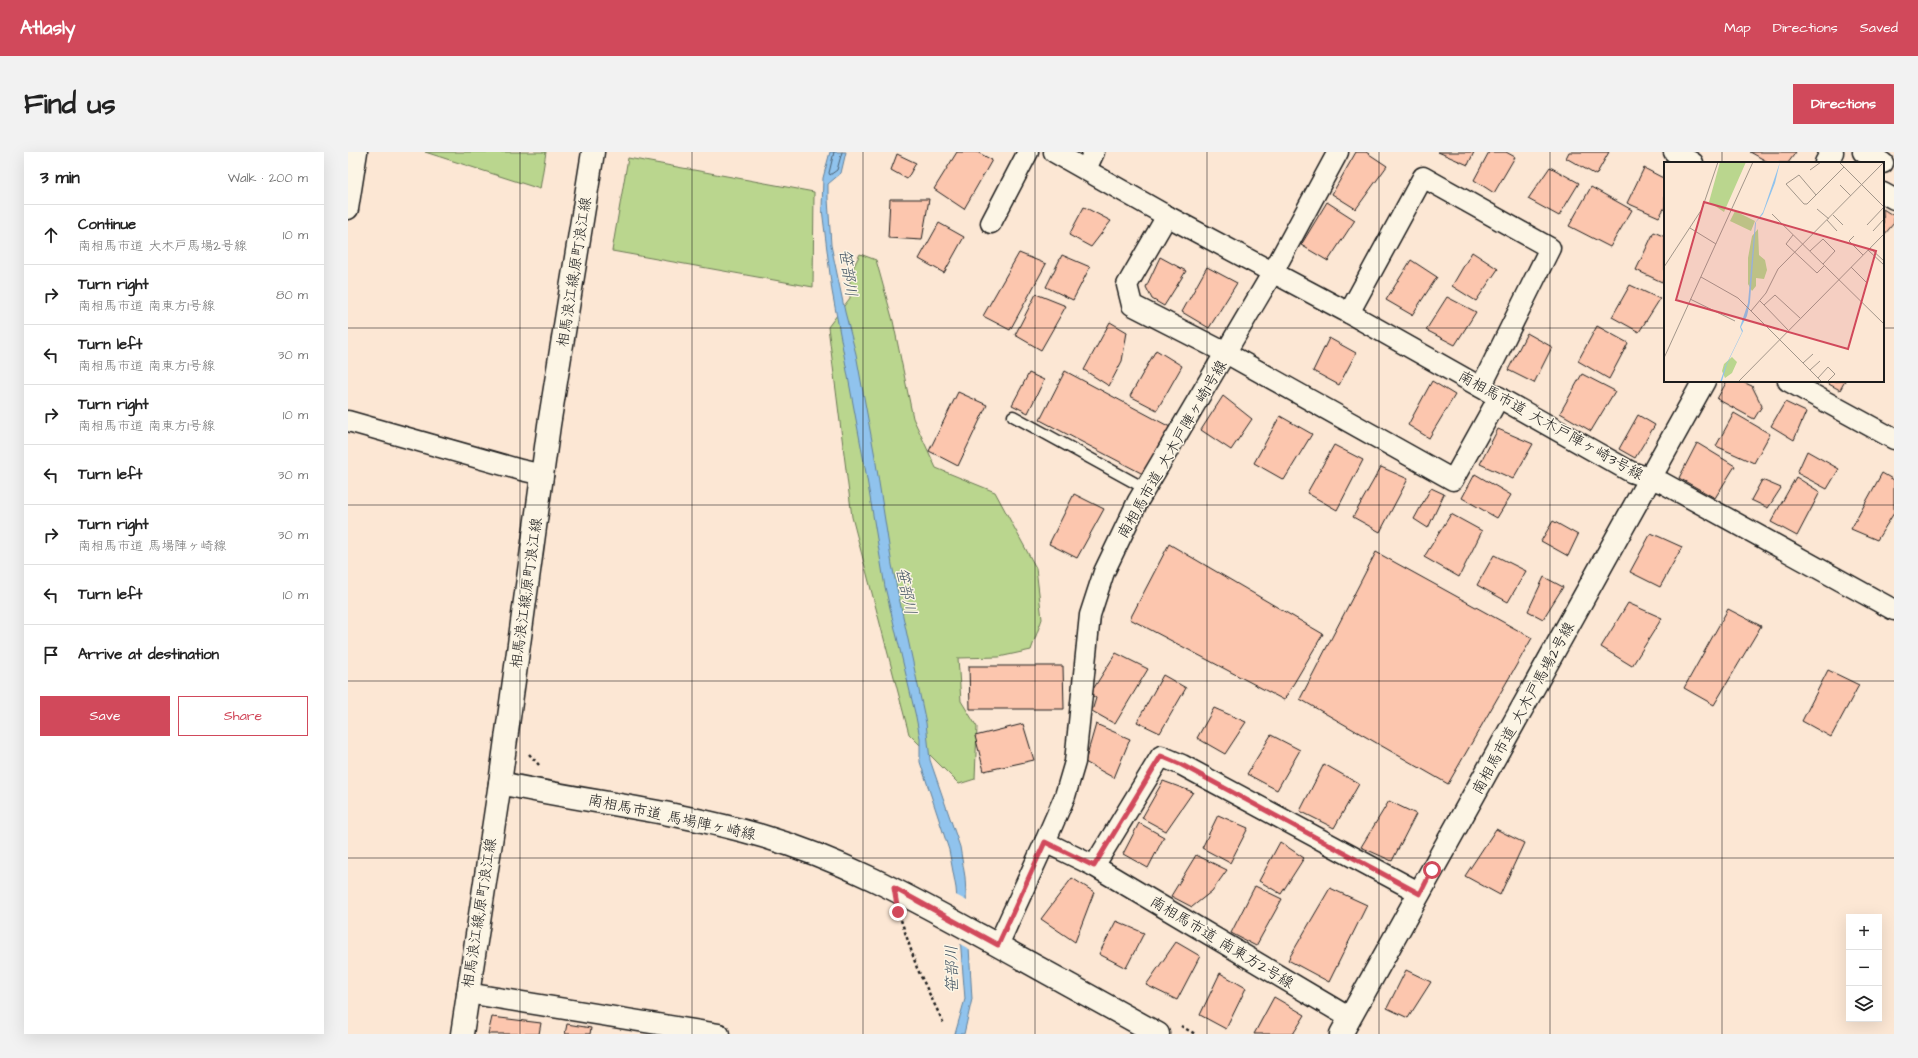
<!DOCTYPE html>
<html lang="en">
<head>
<meta charset="utf-8">
<style>
  :root { --surface:#fff; --page:#f2f2f2; --text:#222; --muted:#767676; --line:#e0e0e0; --accent:#d1495b }
  body { margin:0; font-family:"Architects Daughter","Klee One",sans-serif; background:var(--page); color:var(--text) }
  .controls { position:absolute; right:12px; bottom:12px; display:grid; overflow:hidden; border-radius:0px; box-shadow:0 4px 16px #0002 }
  .controls button { width:36px; height:36px; display:grid; place-items:center; padding:0; border:0; border-bottom:1px solid var(--line); background:var(--surface); color:var(--text); font:20px sans-serif }
  .stop { position:absolute; width:12px; height:12px; margin:-9px; border:3px solid #d1495b; border-radius:50%; background:#fff }
  .stop.end { background:#d1495b; border-color:#fff; box-shadow:0 1px 4px #0008 }
  .list { margin:0; padding:0; list-style:none }
  h2 { display:flex; justify-content:space-between; align-items:center; height:52px; margin:0; padding:0 16px; font-size:17px }
  h2 small { font-size:13px; font-weight:400; color:var(--muted) }
  .list li { display:grid; grid-template-columns:26px 1fr auto; gap:12px; align-items:center; box-sizing:border-box; height:60px; padding:0 16px; border-top:1px solid var(--line) }
  .list b { display:block; font-size:15px; white-space:nowrap }
  .list p { margin:0; font-size:13px; white-space:nowrap; color:var(--muted) }
  .list em { font-size:13px; font-style:normal; color:var(--muted) }
  .actions { display:flex; gap:8px; padding:12px 16px }
  .actions a { flex:1; padding:9px 0; border:1px solid var(--accent); border-radius:0px; text-align:center; font-size:14px; color:var(--accent) }
  .actions .main { background:var(--accent); color:#fff }
  .icon { flex:none; width:22px; height:22px; fill:none; stroke:currentColor; stroke-width:2; stroke-linecap:round; stroke-linejoin:round }
  .map { position:relative; flex:none; width:1546px; height:882px; overflow:hidden; border-radius:0px }
  header { display:flex; align-items:center; gap:24px; box-sizing:border-box; height:56px; padding:0 20px; background:var(--accent); color:#fff }
  header strong { font-size:19px }
  nav { display:flex; gap:22px; margin-inline-start:auto; font-size:14px }
  .intro { display:flex; align-items:center; justify-content:space-between; box-sizing:border-box; height:96px; padding:0 24px }
  h1 { margin:0; font-size:28px }
  .button { padding:10px 18px; border-radius:0px; background:var(--accent); color:#fff; font-size:14px; font-weight:700 }
  main { display:flex; gap:24px; padding:0 24px }
  aside { flex:1; background:var(--surface); border-radius:0px; box-shadow:0 4px 16px #0002 }
  .map>svg:first-child { display:block }
</style>
</head>
<body>
<header>
<strong>Atlasly</strong>
<nav><a>Map</a><a>Directions</a><a>Saved</a></nav>
</header>
<div class="intro"><h1>Find us</h1><a class="button">Directions</a></div>
<main>
<aside>
<h2>3 min<small>Walk · 200 m</small></h2>
<ul class="list">
<li><svg class="icon" aria-label="ahead" viewBox="0 0 24 24"><path d="M12 20V5M6 11l6-6 6 6"/></svg><div><b>Continue</b><p>南相馬市道 大木戸馬場2号線</p></div><em>10 m</em></li>
<li><svg class="icon" aria-label="right" viewBox="0 0 24 24"><path d="M7 20v-9h11M14 6l5 5-5 5"/></svg><div><b>Turn right</b><p>南相馬市道 南東方1号線</p></div><em>80 m</em></li>
<li><svg class="icon" aria-label="left" viewBox="0 0 24 24"><path d="M17 20v-9H6M10 6l-5 5 5 5"/></svg><div><b>Turn left</b><p>南相馬市道 南東方1号線</p></div><em>30 m</em></li>
<li><svg class="icon" aria-label="right" viewBox="0 0 24 24"><path d="M7 20v-9h11M14 6l5 5-5 5"/></svg><div><b>Turn right</b><p>南相馬市道 南東方1号線</p></div><em>10 m</em></li>
<li><svg class="icon" aria-label="left" viewBox="0 0 24 24"><path d="M17 20v-9H6M10 6l-5 5 5 5"/></svg><div><b>Turn left</b></div><em>30 m</em></li>
<li><svg class="icon" aria-label="right" viewBox="0 0 24 24"><path d="M7 20v-9h11M14 6l5 5-5 5"/></svg><div><b>Turn right</b><p>南相馬市道 馬場陣ヶ崎線</p></div><em>30 m</em></li>
<li><svg class="icon" aria-label="left" viewBox="0 0 24 24"><path d="M17 20v-9H6M10 6l-5 5 5 5"/></svg><div><b>Turn left</b></div><em>10 m</em></li>
<li><svg class="icon" aria-label="arrive" viewBox="0 0 24 24"><path d="M6 21V4h12l-3 4 3 4H6"/></svg><div><b>Arrive at destination</b></div></li>
</ul>
<div class="actions"><a class="main">Save</a><a>Share</a></div>
</aside>
<div class="map">
<svg width="1546" height="882" viewBox="0 0 1546 882">
  <rect width="100%" height="100%" fill="#fce7d4"/>
  <filter id="ink" filterUnits="userSpaceOnUse"><feTurbulence type="fractalNoise" baseFrequency=".025" numOctaves="2"/><feDisplacementMap in="SourceGraphic" scale="8" xChannelSelector="R" yChannelSelector="G"/><feConvolveMatrix kernelMatrix="1 2 1 2 8 2 1 2 1" color-interpolation-filters="sRGB"/></filter>
  <g filter="url(#ink)">
    <g fill="#bad68e" stroke="#6b7955">
      <path d="M77,0H198L192,37Z"/>
      <path d="M280,6L466,40L465,135L264,99Z"/>
      <path d="M512,102L528,108L545,169L565,266L588,316L647,340L688,416L694,467L683,498L651,505L610,506L613,549L629,575L627,627L611,632L561,582L504,365L480,175L502,146V122Z"/>
    </g>
    <path fill="#90c3ed" stroke="#628099" d="M482,0H498L493,21L480,32V47L483,93L497,160L508,202L527,305L544,413L578,571L582,608L612,695L617,725L624,847L616,882H607L617,847L608,736L601,698L572,610V586L568,565L537,435L518,321L484,139L474,57L475,26Z"/>
    <path fill="#fce7d4" d="M606,742L621,750L623,798L610,791Z"/>
    <g fill="none" stroke-linecap="round" stroke-linejoin="round">
      <path stroke="#4a5f70" stroke-width="1" d="M486,0L481,21L482,23L489,18L494,0"/>
    </g>
    <g fill="#fcc6ae" stroke="#1c1c1c">
      <path d="M609,0H629L644,8L616,57L586,37Z"/>
      <path d="M1008,0H1018L1039,14L1008,57L984,42Z"/>
      <path d="M1090,0H1126L1120,13Z"/>
      <path d="M1141,0H1158L1167,5L1146,41L1126,28Z"/>
      <path d="M1221,0H1261L1248,23L1218,6Z"/>
      <path d="M1402,0H1448L1440,11H1422Z"/>
      <path d="M549,2L568,11L559,27L543,18Z"/>
      <path d="M1202,15L1231,31L1211,64L1180,47Z"/>
      <path d="M1296,16L1317,27V55L1311,65L1279,51Z"/>
      <path d="M1243,35L1284,58L1262,95L1221,74Z"/>
      <path d="M542,47H581L574,88L540,86Z"/>
      <path d="M979,50L1007,68L980,109L953,93Z"/>
      <path d="M736,55L763,69L743,95L721,83Z"/>
      <path d="M1535,57L1546,64V71L1536,83Z"/>
      <path d="M591,71L616,85L596,121L571,107Z"/>
      <path d="M1306,80L1317,85V125L1314,130L1288,118Z"/>
      <path d="M1124,100L1150,117L1128,149L1104,134Z"/>
      <path d="M671,101L698,112L662,178L635,164Z"/>
      <path d="M714,103L742,115L725,148L698,135Z"/>
      <path d="M812,105L838,119L816,154L804,147L798,135Z"/>
      <path d="M1063,108L1089,125L1064,163L1038,148Z"/>
      <path d="M859,115L889,131L861,176L834,160Z"/>
      <path d="M1282,133L1312,147L1291,180L1264,165Z"/>
      <path d="M688,142L718,154L693,198L667,183Z"/>
      <path d="M1099,145L1128,160L1107,193L1078,178Z"/>
      <path d="M762,170L779,180L774,209L761,234L736,218Z"/>
      <path d="M1249,174L1280,191L1261,227L1230,209Z"/>
      <path d="M1179,181L1204,195L1186,231L1160,218Z"/>
      <path d="M981,186L1008,201L991,233L965,219Z"/>
      <path d="M808,198L834,214L809,258L782,244Z"/>
      <path d="M717,219L822,275L795,322L692,268Z"/>
      <path d="M681,221L696,228L680,261L664,253Z"/>
      <path d="M1234,222L1267,239L1243,279L1212,261Z"/>
      <path d="M1084,229L1107,243L1081,286L1060,273Z"/>
      <path d="M1379,229H1392L1404,234L1414,254L1406,267L1369,247Z"/>
      <path d="M1475,229H1497L1492,238Z"/>
      <path d="M610,240L639,253L610,314L581,299Z"/>
      <path d="M875,244L904,267L883,298L853,278Z"/>
      <path d="M1437,250L1458,260L1446,288L1423,274Z"/>
      <path d="M1386,261L1422,282L1406,311L1368,294Z"/>
      <path d="M1290,263L1307,273L1287,306L1271,297Z"/>
      <path d="M932,264L964,282L936,328L906,311Z"/>
      <path d="M1150,277L1185,292L1165,327L1132,312Z"/>
      <path d="M1349,291L1387,314L1367,346L1331,326Z"/>
      <path d="M986,293L1015,308L989,358L959,341Z"/>
      <path d="M1459,299L1491,317L1479,337L1449,321Z"/>
      <path d="M1033,315L1060,327L1032,380L1005,365Z"/>
      <path d="M1534,321L1546,328V361L1529,388L1503,377Z"/>
      <path d="M1127,322L1163,343L1149,366L1114,346Z"/>
      <path d="M1448,325L1472,340L1449,384L1423,370Z"/>
      <path d="M1414,328L1433,336L1420,356L1403,348Z"/>
      <path d="M1083,336L1096,342L1080,376L1066,367Z"/>
      <path d="M726,342L756,357L729,406L701,392Z"/>
      <path d="M1103,362L1134,379L1111,425L1076,405Z"/>
      <path d="M1205,369L1230,383L1220,404L1193,389Z"/>
      <path d="M1303,381L1334,395L1312,435L1282,420Z"/>
      <path d="M821,392L975,482L936,548L782,467Z"/>
      <path d="M1028,400L1184,486L1100,632L952,547Z"/>
      <path d="M1146,403L1178,419L1160,450L1129,433Z"/>
      <path d="M1196,425L1215,435L1195,467L1180,459Z"/>
      <path d="M1280,451L1314,466L1284,514L1253,495Z"/>
      <path d="M1380,457L1413,474L1366,553L1336,536Z"/>
      <path d="M768,501L800,517L767,572L744,559L748,546L742,542Z"/>
      <path d="M621,514H715L716,557H622Z"/>
      <path d="M1480,518L1511,533L1483,585L1454,569Z"/>
      <path d="M815,523L838,536L812,581L789,570Z"/>
      <path d="M866,556L898,570L877,602L849,586Z"/>
      <path d="M675,572L686,608L636,619L627,584Z"/>
      <path d="M748,572L782,587L766,626L737,610Z"/>
      <path d="M923,583L952,598L929,638L899,622Z"/>
      <path d="M976,612L1011,632L986,676L952,659Z"/>
      <path d="M815,629L845,640L818,679L794,666Z"/>
      <path d="M1041,649L1068,662L1044,709L1013,695Z"/>
      <path d="M870,663L900,676L882,711L854,696Z"/>
      <path d="M791,671L816,685L800,716L775,702Z"/>
      <path d="M1148,677L1176,691L1152,743L1117,724Z"/>
      <path d="M932,690L956,706L933,742L911,729Z"/>
      <path d="M848,703L879,718L864,739L844,755L823,744Z"/>
      <path d="M724,726L746,740L727,790L693,767Z"/>
      <path d="M907,734L934,747L908,794L883,781Z"/>
      <path d="M982,736L1019,753L981,830L940,808Z"/>
      <path d="M768,769L796,781L778,816L751,802Z"/>
      <path d="M828,790L852,804L829,848L798,833Z"/>
      <path d="M1058,818L1083,830L1060,866L1039,856Z"/>
      <path d="M872,821L898,836L878,877L852,863Z"/>
      <path d="M926,845L957,863L945,882H906Z"/>
      <path d="M144,865L193,871L191,882H140Z"/>
      <path d="M219,872L243,876L242,882H217Z"/>
    </g>
    <g fill="none" stroke-linecap="round" stroke-linejoin="round">
      <defs>
        <path id="lane" d="M665,264L798,337"/>
        <g id="street">
          <path d="M706,0L819,64L1001,161L1283,320L1315,331L1546,458"/>
          <path d="M1326,0L1345,11"/>
          <path d="M1515,0L1535,11"/>
          <path d="M738,17L746,0"/>
          <path d="M1535,41L1546,47"/>
          <path d="M0,57L9,0"/>
          <path d="M819,64L779,133L784,153L878,201L1105,328L1151,245"/>
          <path d="M643,71L680,0"/>
          <path d="M1001,161L1075,25L1202,96L1133,235"/>
          <path d="M1440,229L1546,287"/>
          <path d="M0,269L173,318L195,323"/>
          <path d="M697,690L746,714L813,604L834,613L1072,741"/>
          <path d="M746,714L1002,866"/>
          <path d="M650,793L697,690L717,644L727,610L742,463L756,420L790,349L925,120L990,0"/>
          <path d="M119,841L371,882"/>
        </g>
        <g id="secondary">
          <path d="M1478,11L1484,0"/>
          <path d="M152,631C239,650 329,659 414,684C493,707 560,744 631,783C691,816 750,849 810,882"/>
          <path d="M993,882L1356,229"/>
        </g>
        <path id="primary" d="M114,882L152,631L201,273L245,0"/>
      </defs>
      <use href="#lane" stroke="#1c1c1c" stroke-width="13"/>
      <use href="#street" stroke="#1c1c1c" stroke-width="23"/>
      <use href="#secondary" stroke="#1c1c1c" stroke-width="25"/>
      <use href="#primary" stroke="#1c1c1c" stroke-width="25"/>
      <g stroke="#1c1c1c" stroke-width="2.5" stroke-dasharray="3 3" stroke-linecap="butt">
        <path d="M181,602L191,613"/>
        <path d="M553,768L569,816L596,872"/>
        <path d="M833,874L847,882"/>
      </g>
      <use href="#lane" stroke="#fcf5e5" stroke-width="10"/>
      <use href="#street" stroke="#fcf5e5" stroke-width="20"/>
      <use href="#secondary" stroke="#fcf5e5" stroke-width="22"/>
      <use href="#primary" stroke="#fcf5e5" stroke-width="22"/>
    </g>
  </g>
  <g fill="none" stroke-linecap="round" stroke-linejoin="round" filter="url(#ink)">
    <path stroke="#d1495b" stroke-width="5" d="M550,760L546,736L650,793L697,690L746,714L813,604L834,613L1072,742L1084,718"/>
  </g>
  <path fill="none" stroke="#1c1c1c" stroke-width="1" stroke-opacity="0.55" d="M172,0V882M344,0V882M515,0V882M687,0V882M859,0V882M1031,0V882M1202,0V882M1374,0V11M0,176H1317M1535,176H1546M1374,229V882M0,353H1546M0,529H1546M0,706H1546"/>
  <g text-anchor="middle" stroke-width="3" stroke-linejoin="round" paint-order="stroke">
    <g font-size="15" fill="#1c1c1c" stroke="#fcf5e5">
      <text transform="translate(226 120) rotate(-81)" y="5">相馬浪江線;原町浪江線</text>
      <text transform="translate(1203 273) rotate(29)" y="5">南相馬市道 大木戸陣ヶ崎3号線</text>
      <text transform="translate(824 297) rotate(-60)" y="5">南相馬市道 大木戸陣ヶ崎1号線</text>
      <text transform="translate(178 441) rotate(-82)" y="5">相馬浪江線;原町浪江線</text>
      <text transform="translate(1175 556) rotate(-61)" y="5">南相馬市道 大木戸馬場2号線</text>
      <text transform="translate(324 665) rotate(12)" y="5">南相馬市道 馬場陣ヶ崎線</text>
      <text transform="translate(131 761) rotate(-81)" y="5">相馬浪江線;原町浪江線</text>
      <text transform="translate(874 790) rotate(31)" y="5">南相馬市道 南東方2号線</text>
    </g>
    <g font-size="16" font-style="italic" fill="#455665" stroke="#fcf5e5">
      <text transform="translate(501 121) rotate(82)" y="6">笹部川</text>
      <text transform="translate(559 439) rotate(78)" y="6">笹部川</text>
      <text transform="translate(603 817) rotate(-91)" y="6">笹部川</text>
    </g>
  </g>
  <g transform="translate(1316 10)">
    <rect width="220" height="220" fill="#fce7d4"/>
    <path d="M56,0H82L60,50L45,40ZM71,49L91,59L87,69L66,59ZM94,67L95,93L101,98L103,108L100,117L92,116V124L88,129L84,122V96L88,74ZM68,195L73,200L68,211L61,216L58,209L60,202Z" fill="#bad68e"/>
    <path d="M116,0L111,21L102,44L99,52L92,60L86,140L83,154L77,165L79,169L63,202L58,219L56,220L62,203L78,170L76,165L84,141L91,61L99,50Z" fill="#90c3ed"/>
    <path fill="none" stroke="#a2968a" stroke-width="1" d="M175,0L220,45M146,8L157,0M176,23L187,34M152,33L135,13L122,22L140,42H143L180,5M153,47L165,57M108,52L220,162M169,53L179,63M163,58L173,69M203,63L220,45M26,66L52,82M209,69L220,57M129,73L122,82L153,111L160,104M190,74L185,79L199,93M206,86L220,99M204,88L220,103M146,89L159,77L171,89L159,102M0,105L38,47L54,0M187,105L203,121M37,115L74,136L158,220M26,137L71,159M96,139L100,143L111,133L136,156M100,143L124,168M87,149L102,131L114,107L220,0M0,196L89,0M139,201L149,192M146,208L156,199M154,216L164,205L171,212L163,220M74,220L220,72"/>
    <path fill="#d1495b" fill-opacity="0.15" stroke="#d1495b" stroke-width="2" d="M40,40L212,89L184,187L12,138Z"/>
    <rect width="220" height="220" fill="none" stroke="#1c1c1c" stroke-width="2"/>
  </g>
</svg>
<div class="controls">
<button>+</button>
<button>−</button>
<button><svg class="icon" aria-label="layers" viewBox="0 0 24 24"><path d="M12 4l9 5-9 5-9-5zM3 14l9 5 9-5"/></svg></button>
</div>
<div class="stop" style="left:1084px;top:718px"></div>
<div class="stop end" style="left:550px;top:760px"></div>
</div>
</main>
</body>
</html>
